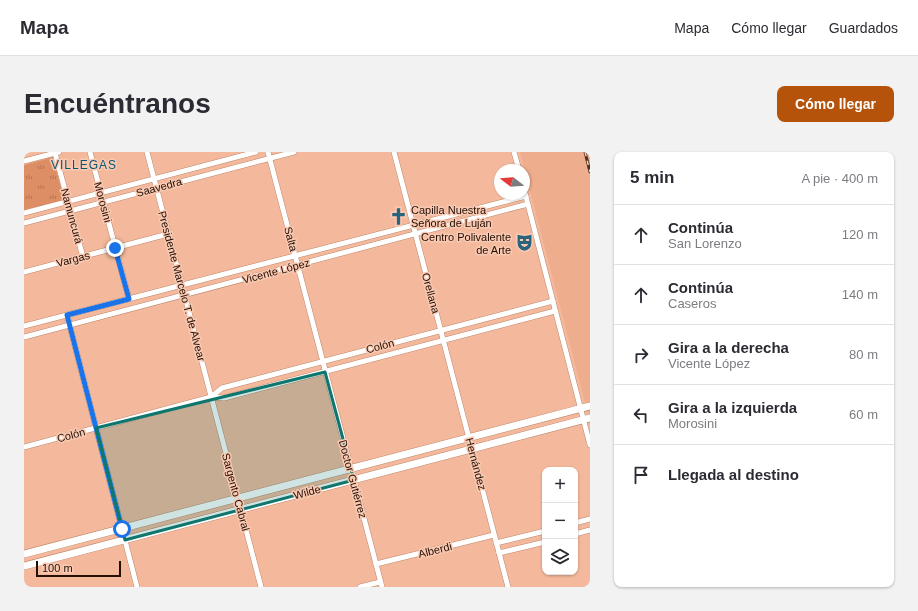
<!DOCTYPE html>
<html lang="es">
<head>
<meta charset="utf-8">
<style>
  :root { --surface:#fff; --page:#f2f2f3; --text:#2b2b33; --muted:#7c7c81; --line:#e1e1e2; --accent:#b45309 }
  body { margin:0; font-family:Helvetica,sans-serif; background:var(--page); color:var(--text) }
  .controls { position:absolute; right:12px; bottom:12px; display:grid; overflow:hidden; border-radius:8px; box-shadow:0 1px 3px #0004 }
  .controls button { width:36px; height:36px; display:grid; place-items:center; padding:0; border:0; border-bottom:1px solid var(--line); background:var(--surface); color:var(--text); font:20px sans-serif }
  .compass { position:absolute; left:470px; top:12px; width:36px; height:36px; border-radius:50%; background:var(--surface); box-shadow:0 1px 3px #0004; rotate:287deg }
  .scale { position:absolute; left:12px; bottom:10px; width:85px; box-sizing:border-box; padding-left:4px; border:2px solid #240f05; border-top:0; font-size:11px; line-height:14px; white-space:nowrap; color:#240f05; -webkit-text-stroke:3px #f9c9b2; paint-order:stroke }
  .stop { position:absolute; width:12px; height:12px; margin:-9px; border:3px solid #1a73e8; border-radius:50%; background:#fff }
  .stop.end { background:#1a73e8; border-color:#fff; box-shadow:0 1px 4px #0008 }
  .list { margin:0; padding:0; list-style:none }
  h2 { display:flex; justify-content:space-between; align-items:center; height:52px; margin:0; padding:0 16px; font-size:17px }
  h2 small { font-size:13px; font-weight:400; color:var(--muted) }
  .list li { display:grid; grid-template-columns:26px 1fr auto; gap:12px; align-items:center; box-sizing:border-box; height:60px; padding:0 16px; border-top:1px solid var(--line) }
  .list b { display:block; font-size:15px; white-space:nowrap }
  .list p { margin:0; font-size:13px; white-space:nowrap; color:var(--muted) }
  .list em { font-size:13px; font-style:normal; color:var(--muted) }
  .icon { flex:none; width:22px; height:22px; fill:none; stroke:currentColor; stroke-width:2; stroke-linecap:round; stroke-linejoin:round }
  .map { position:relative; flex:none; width:566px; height:435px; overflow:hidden; border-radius:8px }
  header { display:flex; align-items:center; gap:24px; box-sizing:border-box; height:56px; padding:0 20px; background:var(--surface); border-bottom:1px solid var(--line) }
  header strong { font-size:19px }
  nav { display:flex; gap:22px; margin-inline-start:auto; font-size:14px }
  .intro { display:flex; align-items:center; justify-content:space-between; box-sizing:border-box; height:96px; padding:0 24px }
  h1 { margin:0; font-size:28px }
  .button { padding:10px 18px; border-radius:8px; background:var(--accent); color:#fff; font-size:14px; font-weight:700 }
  main { display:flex; gap:24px; padding:0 24px }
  aside { flex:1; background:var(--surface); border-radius:8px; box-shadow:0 1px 3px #0004 }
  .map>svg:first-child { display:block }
</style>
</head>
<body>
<header>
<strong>Mapa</strong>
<nav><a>Mapa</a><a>Cómo llegar</a><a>Guardados</a></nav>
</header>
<div class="intro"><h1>Encuéntranos</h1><a class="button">Cómo llegar</a></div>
<main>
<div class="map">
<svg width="566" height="435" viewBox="0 0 566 435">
  <defs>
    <pattern id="park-tufts" width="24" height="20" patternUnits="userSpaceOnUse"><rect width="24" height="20" fill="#de8e65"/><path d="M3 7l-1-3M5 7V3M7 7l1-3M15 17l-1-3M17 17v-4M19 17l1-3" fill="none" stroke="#b47251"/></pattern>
  </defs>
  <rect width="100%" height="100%" fill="#f4b99c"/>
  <path fill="#eead8d" d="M496,0H566V270Z"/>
  <path fill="url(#park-tufts)" d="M29,5L40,48L0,58V13Z"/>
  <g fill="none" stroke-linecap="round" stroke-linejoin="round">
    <defs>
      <g id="street">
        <path d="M66,0L105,147"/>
        <path d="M123,0L237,435"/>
        <path d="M244,0L358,435"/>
        <path d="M370,0L484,435"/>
        <path d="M490,0L495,18"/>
        <path d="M31,1L59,105"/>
        <path d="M0,9L35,0"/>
        <path d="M500,37L566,293"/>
        <path d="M0,61L232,0"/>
        <path d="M0,71L270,0"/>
        <path d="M0,120L144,82"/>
        <path d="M43,163L113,435"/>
        <path d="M0,174L502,44"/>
        <path d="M0,185L504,52"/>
        <path d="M187,245L198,236L529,149"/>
        <path d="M0,295L187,245L200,246L531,159"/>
        <path d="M551,371L566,367"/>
        <path d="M551,382L566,378"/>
        <path d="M472,391L521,379"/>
        <path d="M475,401L521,390"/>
        <path d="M352,412L470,383"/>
        <path d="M336,435L356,430"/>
      </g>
      <g id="secondary">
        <path d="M0,402L566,254"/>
        <path d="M0,414L566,266"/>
      </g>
    </defs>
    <use href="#street" stroke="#be876b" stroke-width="6"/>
    <use href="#secondary" stroke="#be876b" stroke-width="8"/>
    <use href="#street" stroke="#fff" stroke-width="5"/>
    <use href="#secondary" stroke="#fff" stroke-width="7"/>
    <defs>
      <path id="rail" d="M561,0L566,20"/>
    </defs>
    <use href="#rail" stroke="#4a2e20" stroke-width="3"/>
    <use href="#rail" stroke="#f9c9b2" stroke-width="1.5" stroke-dasharray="4.5" stroke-linecap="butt"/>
  </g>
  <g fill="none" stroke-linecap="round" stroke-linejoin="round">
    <path stroke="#1a73e8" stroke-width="5" d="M91,96L105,147L43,163L98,377"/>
  </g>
  <path fill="#0f766e" fill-opacity="0.2" stroke="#0f766e" stroke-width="3" stroke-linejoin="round" d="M301,220L330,328L101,388L72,276Z"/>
  <defs>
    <symbol id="church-bare" viewBox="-9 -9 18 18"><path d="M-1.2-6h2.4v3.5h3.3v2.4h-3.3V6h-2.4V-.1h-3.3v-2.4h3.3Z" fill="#29647c" stroke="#f9c9b2" stroke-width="2.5" paint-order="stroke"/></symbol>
    <symbol id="theatre-bare" viewBox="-9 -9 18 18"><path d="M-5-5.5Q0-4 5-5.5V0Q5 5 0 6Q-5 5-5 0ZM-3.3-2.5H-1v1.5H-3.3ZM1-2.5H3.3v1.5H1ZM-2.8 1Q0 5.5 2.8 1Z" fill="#29647c" stroke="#f9c9b2" stroke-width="2.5" paint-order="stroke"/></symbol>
  </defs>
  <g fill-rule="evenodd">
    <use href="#church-bare" x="362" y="52" width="25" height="25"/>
    <use href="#theatre-bare" x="488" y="78" width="25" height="25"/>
  </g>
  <g text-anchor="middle" stroke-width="3" stroke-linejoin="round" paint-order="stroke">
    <g font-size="11" fill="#240f05" stroke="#f9c9b2">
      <text transform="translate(135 35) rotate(-15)" y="4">Saavedra</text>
      <text transform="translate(79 50) rotate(75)" y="4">Morosini</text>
      <text transform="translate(48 64) rotate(75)" y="4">Namuncurá</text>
      <text transform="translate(267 87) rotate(75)" y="4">Salta</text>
      <text transform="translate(49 107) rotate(-15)" y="4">Vargas</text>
      <text transform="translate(252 119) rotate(-15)" y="4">Vicente López</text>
      <text transform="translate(158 134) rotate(75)" y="4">Presidente Marcelo T. de Alvear</text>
      <text transform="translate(407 141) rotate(75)" y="4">Orellana</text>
      <text transform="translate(356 194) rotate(-15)" y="4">Colón</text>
      <text transform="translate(47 283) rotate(-15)" y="4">Colón</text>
      <text transform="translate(452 312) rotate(75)" y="4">Hernández</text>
      <text transform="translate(329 327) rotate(75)" y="4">Doctor Gutiérrez</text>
      <text transform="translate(212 340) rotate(75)" y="4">Sargento Cabral</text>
      <text transform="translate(283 340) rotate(-15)" y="4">Wilde</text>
      <text transform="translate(411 398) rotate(-14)" y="4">Alberdi</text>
    </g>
    <g font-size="11" fill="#240f05" stroke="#f9c9b2" text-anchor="start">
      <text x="387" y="62">Capilla Nuestra<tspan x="387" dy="13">Señora de Luján</tspan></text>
      <text x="487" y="89" text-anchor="end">Centro Polivalente<tspan x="487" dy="13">de Arte</tspan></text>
    </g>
    <g font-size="12" letter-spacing="1" fill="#065670" stroke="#f9c9b2">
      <text x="60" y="17">VILLEGAS</text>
    </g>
  </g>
</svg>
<div class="controls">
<button>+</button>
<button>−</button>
<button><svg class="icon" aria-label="layers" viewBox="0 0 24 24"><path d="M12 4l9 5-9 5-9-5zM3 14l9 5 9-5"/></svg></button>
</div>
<svg class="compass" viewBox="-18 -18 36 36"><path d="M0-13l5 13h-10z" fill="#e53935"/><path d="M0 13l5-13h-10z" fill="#7c7c81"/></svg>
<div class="scale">100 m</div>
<div class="stop" style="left:98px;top:377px"></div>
<div class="stop end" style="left:91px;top:96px"></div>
</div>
<aside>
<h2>5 min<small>A pie · 400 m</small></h2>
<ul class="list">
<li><svg class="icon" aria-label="ahead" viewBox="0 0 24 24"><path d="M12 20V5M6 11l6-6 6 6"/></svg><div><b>Continúa</b><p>San Lorenzo</p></div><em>120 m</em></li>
<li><svg class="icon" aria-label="ahead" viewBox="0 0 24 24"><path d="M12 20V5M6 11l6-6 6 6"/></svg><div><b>Continúa</b><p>Caseros</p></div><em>140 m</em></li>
<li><svg class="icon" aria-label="right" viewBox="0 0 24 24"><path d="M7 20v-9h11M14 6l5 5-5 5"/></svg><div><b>Gira a la derecha</b><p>Vicente López</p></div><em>80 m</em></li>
<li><svg class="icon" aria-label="left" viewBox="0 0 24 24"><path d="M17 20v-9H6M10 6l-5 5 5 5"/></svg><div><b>Gira a la izquierda</b><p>Morosini</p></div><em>60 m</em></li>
<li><svg class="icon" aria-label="arrive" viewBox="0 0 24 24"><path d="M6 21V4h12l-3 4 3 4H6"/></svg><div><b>Llegada al destino</b></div></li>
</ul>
</aside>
</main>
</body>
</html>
